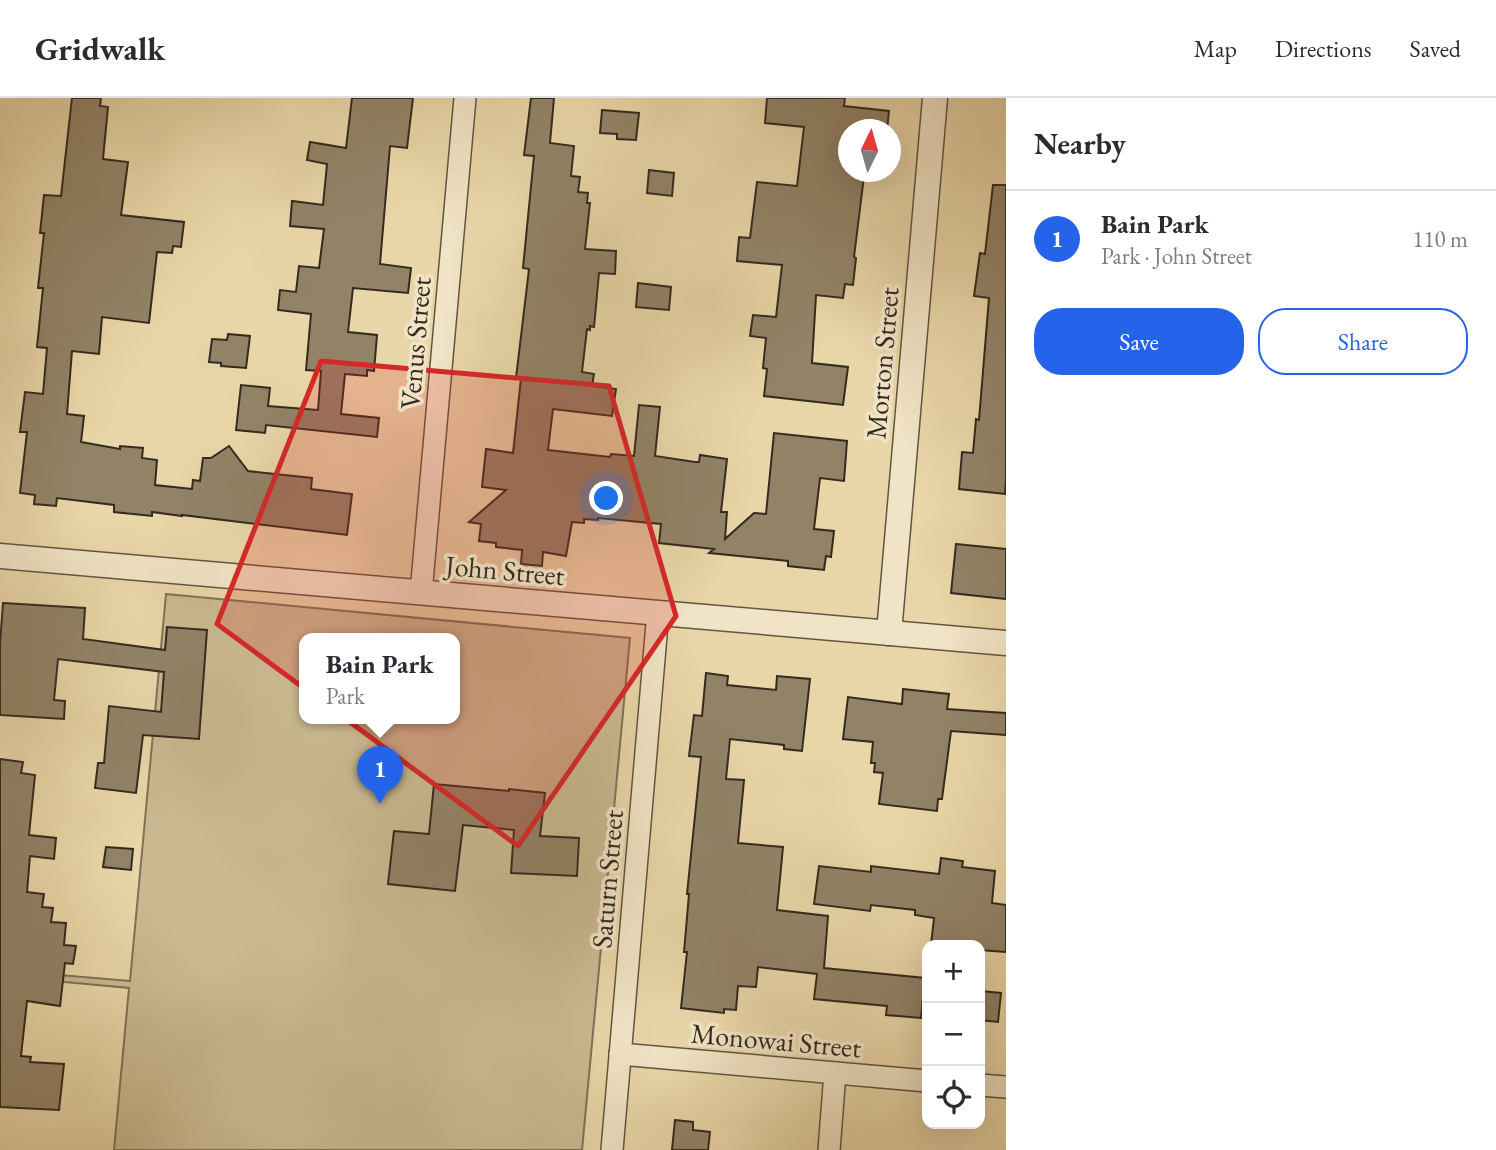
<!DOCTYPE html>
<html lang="en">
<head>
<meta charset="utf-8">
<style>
  :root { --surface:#fff; --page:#f7f7f7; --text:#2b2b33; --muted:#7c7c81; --line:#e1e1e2; --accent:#2563eb }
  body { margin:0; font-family:"EB Garamond",serif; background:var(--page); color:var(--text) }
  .controls { position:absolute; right:21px; bottom:21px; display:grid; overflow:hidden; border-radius:14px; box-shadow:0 7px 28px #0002 }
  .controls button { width:63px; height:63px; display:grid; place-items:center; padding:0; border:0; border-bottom:2px solid var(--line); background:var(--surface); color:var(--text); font:35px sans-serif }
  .compass { position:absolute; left:838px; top:21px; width:63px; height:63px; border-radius:50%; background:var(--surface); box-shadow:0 7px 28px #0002; rotate:5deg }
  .you { position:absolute; left:607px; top:401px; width:24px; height:24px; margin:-18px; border:5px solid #fff; border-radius:50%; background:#1a73e8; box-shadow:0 0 0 10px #1a73e833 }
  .badge { display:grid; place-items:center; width:46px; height:46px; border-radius:50%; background:var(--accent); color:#fff; font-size:23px; font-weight:700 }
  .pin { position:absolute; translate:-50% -58px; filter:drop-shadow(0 2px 4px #0008) }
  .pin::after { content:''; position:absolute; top:37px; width:24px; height:21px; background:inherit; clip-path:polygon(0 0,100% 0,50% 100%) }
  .popup { position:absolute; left:299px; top:535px; width:161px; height:91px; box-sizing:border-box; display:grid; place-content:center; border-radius:14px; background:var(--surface); filter:drop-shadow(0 2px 5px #0005); font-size:23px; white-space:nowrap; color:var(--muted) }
  .popup b { font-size:26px; color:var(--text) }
  .popup::after { content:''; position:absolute; left:50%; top:100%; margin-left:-14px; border:14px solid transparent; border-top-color:var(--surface) }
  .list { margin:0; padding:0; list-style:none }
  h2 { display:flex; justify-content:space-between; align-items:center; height:91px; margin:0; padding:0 28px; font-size:30px }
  h2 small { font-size:23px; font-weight:400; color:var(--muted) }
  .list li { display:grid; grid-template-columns:46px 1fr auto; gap:21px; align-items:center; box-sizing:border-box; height:98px; padding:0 28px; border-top:2px solid var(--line) }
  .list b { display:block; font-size:26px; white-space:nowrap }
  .list p { margin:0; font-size:23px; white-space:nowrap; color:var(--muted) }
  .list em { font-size:23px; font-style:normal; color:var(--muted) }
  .actions { display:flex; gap:14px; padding:21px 28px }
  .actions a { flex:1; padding:16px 0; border:2px solid var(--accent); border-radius:28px; text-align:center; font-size:24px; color:var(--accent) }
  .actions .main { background:var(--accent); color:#fff }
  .icon { flex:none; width:38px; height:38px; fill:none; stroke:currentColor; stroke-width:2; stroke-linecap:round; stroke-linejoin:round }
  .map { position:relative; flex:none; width:1006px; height:1052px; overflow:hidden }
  header { display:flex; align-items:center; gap:42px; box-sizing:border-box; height:98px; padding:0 35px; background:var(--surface); border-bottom:2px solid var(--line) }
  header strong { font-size:33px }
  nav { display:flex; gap:38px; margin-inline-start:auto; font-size:24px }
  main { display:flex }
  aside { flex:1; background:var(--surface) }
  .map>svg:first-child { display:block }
</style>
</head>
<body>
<header>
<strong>Gridwalk</strong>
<nav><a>Map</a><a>Directions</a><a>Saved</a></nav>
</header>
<main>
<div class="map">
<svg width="1006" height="1052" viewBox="0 0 1006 1052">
  <rect width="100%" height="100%" fill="#e9d6a8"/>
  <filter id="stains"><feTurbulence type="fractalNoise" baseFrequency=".00286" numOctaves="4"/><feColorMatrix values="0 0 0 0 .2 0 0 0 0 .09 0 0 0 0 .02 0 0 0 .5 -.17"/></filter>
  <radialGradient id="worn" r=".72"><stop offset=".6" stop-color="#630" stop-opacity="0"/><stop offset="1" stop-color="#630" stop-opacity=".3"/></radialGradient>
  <path fill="#cab991" stroke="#7e7258" stroke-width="2" fill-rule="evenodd" d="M166,496L630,540L582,1052H114L129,890L0,878V872L130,883ZM305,540H455V620H305Z"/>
  <g fill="#928367" stroke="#332a20" stroke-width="2">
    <path d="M72,0H101L100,8L108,9L103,61L128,64L121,117L184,124L181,149L173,148L172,155L157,154L149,225L102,219L99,256L72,253L67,316L84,318L81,344L120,351V348L143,350L142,360L157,362L155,387L192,391L193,382L200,383L203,360H211L229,348L248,373L312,380L311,391L352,396L347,437L182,417V418L152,414V418L114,414V407L57,400L56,408L34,406L35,397L20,395L27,334H20L25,294L43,296L47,250L37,249L43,190H38L44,135H40L44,97L61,98Z"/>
    <path d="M352,0H413L407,50L390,48L380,166L411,170L408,195L353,190L348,234L377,237L374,273L367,272V278L345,276L341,316L379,320L377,339L266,327L265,335L236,332L241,287L270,290L268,308L318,312L321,273L306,272L311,216L278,212L280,192L296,194L299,168L319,170L324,131L290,128L292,103L323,107L327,66L307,62L310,44L346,50Z"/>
    <path d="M531,0H554L550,45L574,48L571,78L580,79L578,94L588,95L587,105H590L585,151L616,153L615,176L599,175L594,229L590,228V232L587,231L582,274L594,276L592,288L616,291L612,318L553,311L548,352L610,359L611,356L634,358L639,307L660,309L655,358L695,364H699L700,357L727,361L721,414H727L725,441L754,415L766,416L774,335L847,343L844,383L820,380L814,431L834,433L831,459L826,458L824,472L788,468V463L709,455L714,451L659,445L661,426L598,420V422L584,421V425L572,424L566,458L543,454L542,468L521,466L522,452L496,449V445L479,443L481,426L469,424L506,392L482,389L486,351L513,355L521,280H516L529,171L523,170L534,58L524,57Z"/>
    <path d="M767,0H845L844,8L889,13L887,32H849V74H851L850,76L864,78L854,159L856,160L853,187L845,186L843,200L816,197L812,265L848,269L843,307L764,298L767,271L763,270L766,240L750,238L753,217L776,219L782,167L737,163L739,139L750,140L757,84L797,88L804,29L765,25Z"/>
    <path d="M602,12L639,15L636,42L617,41V36L600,35Z"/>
    <path d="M649,72L674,75L672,98L647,95Z"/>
    <path d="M993,87H1006V380L1005,396L959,391L962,354L973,355L976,321L979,322L989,200L974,198L980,155L985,156Z"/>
    <path d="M638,185L671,189L669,212L636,209Z"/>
    <path d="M228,236L250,238L246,270L221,268V265L209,264L212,241L227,242Z"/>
    <path d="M956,446L1006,451V501L951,495Z"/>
    <path d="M3,505L85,510L83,541L165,552L167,529L207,532L199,641L143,637L136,695L95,690L98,665H104L109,608L161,614L164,574L58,561L54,602L65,603L64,621L0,617V546Z"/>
    <path d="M706,575L728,578L727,587L776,592L777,578L810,581L802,653L784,651V647L730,641L726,681L744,682L738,745L783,749L777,812L828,818L824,870L925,880L921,920L886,917L887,908L814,901L817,876L758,869L756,889L738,888L736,912L724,911V915L681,910L687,854H684L689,796H687L701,659L689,658L694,617L702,618Z"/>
    <path d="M903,591L949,596L947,611L1006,615V637L951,633L942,701H938L937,713L879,706L883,675L874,674L875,665H871L873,644L843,641L848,599L902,606Z"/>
    <path d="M0,661L23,664L21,675L35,677L29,737L56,740L54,761L30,758L27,794L44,796L42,809L53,810L51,824L66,825L64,847L76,848L73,866L65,865L60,908L27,903L21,958L31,959L30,964L64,966L59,1012L0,1009Z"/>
    <path d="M434,686L509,693V691L545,695L540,738L579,740L577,778L511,775L514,732L463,727L455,793L388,786L394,733L429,736Z"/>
    <path d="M106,749L133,751L131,772L103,769Z"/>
    <path d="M941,760L963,763L962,769L995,773L992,805L1006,807V854L980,852V847H931L934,820L915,817V812L871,807L870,813L814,806L819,768L871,774V768L939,776Z"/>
    <path d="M980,893L1001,895L998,924L980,922Z"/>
    <path d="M675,1022L693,1024V1032L710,1034L708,1052H672Z"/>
  </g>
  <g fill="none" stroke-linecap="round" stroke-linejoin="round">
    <defs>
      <g id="minor">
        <path d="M421,495L465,0"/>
        <path d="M620,956L927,983"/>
        <path d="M980,987L1006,989"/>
        <path d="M612,1052L658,514"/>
        <path d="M829,1052L835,975"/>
      </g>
      <g id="tertiary">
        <path d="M0,458L1006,545"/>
        <path d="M889,535L935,0"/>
      </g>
    </defs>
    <use href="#minor" stroke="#605542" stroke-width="24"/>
    <use href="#tertiary" stroke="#605542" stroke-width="27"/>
    <use href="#minor" stroke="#f1e4c6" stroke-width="21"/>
    <use href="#tertiary" stroke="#f1e4c6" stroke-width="24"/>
  </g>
  <path fill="#d62828" fill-opacity="0.2" stroke="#d62828" stroke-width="5" stroke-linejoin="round" d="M321,263L609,288L676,518L518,748L217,526Z"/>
  <g text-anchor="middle" stroke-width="7" stroke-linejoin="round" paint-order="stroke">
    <g font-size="28" fill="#332a20" stroke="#f1e4c6">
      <text transform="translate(415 245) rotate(-85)" y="10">Venus Street</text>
      <text transform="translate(882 265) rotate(-85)" y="10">Morton Street</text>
      <text transform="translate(505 472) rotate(5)" y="10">John Street</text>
      <text transform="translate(607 781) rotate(-85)" y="10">Saturn Street</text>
      <text transform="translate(776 942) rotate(5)" y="10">Monowai Street</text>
    </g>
  </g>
  <rect width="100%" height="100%" filter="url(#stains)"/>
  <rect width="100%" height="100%" fill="url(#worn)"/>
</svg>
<div class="controls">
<button>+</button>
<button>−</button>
<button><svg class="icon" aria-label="locate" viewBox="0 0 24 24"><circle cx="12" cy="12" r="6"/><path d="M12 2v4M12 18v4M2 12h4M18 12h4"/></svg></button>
</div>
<svg class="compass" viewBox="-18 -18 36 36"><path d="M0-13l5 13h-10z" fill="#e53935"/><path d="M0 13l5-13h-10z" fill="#7c7c81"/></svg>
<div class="you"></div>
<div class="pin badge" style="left:380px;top:706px">1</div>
<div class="popup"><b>Bain Park</b>Park</div>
</div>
<aside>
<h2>Nearby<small></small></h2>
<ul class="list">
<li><span class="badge">1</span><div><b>Bain Park</b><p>Park · John Street</p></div><em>110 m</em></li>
</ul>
<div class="actions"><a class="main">Save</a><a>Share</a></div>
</aside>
</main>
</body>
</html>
